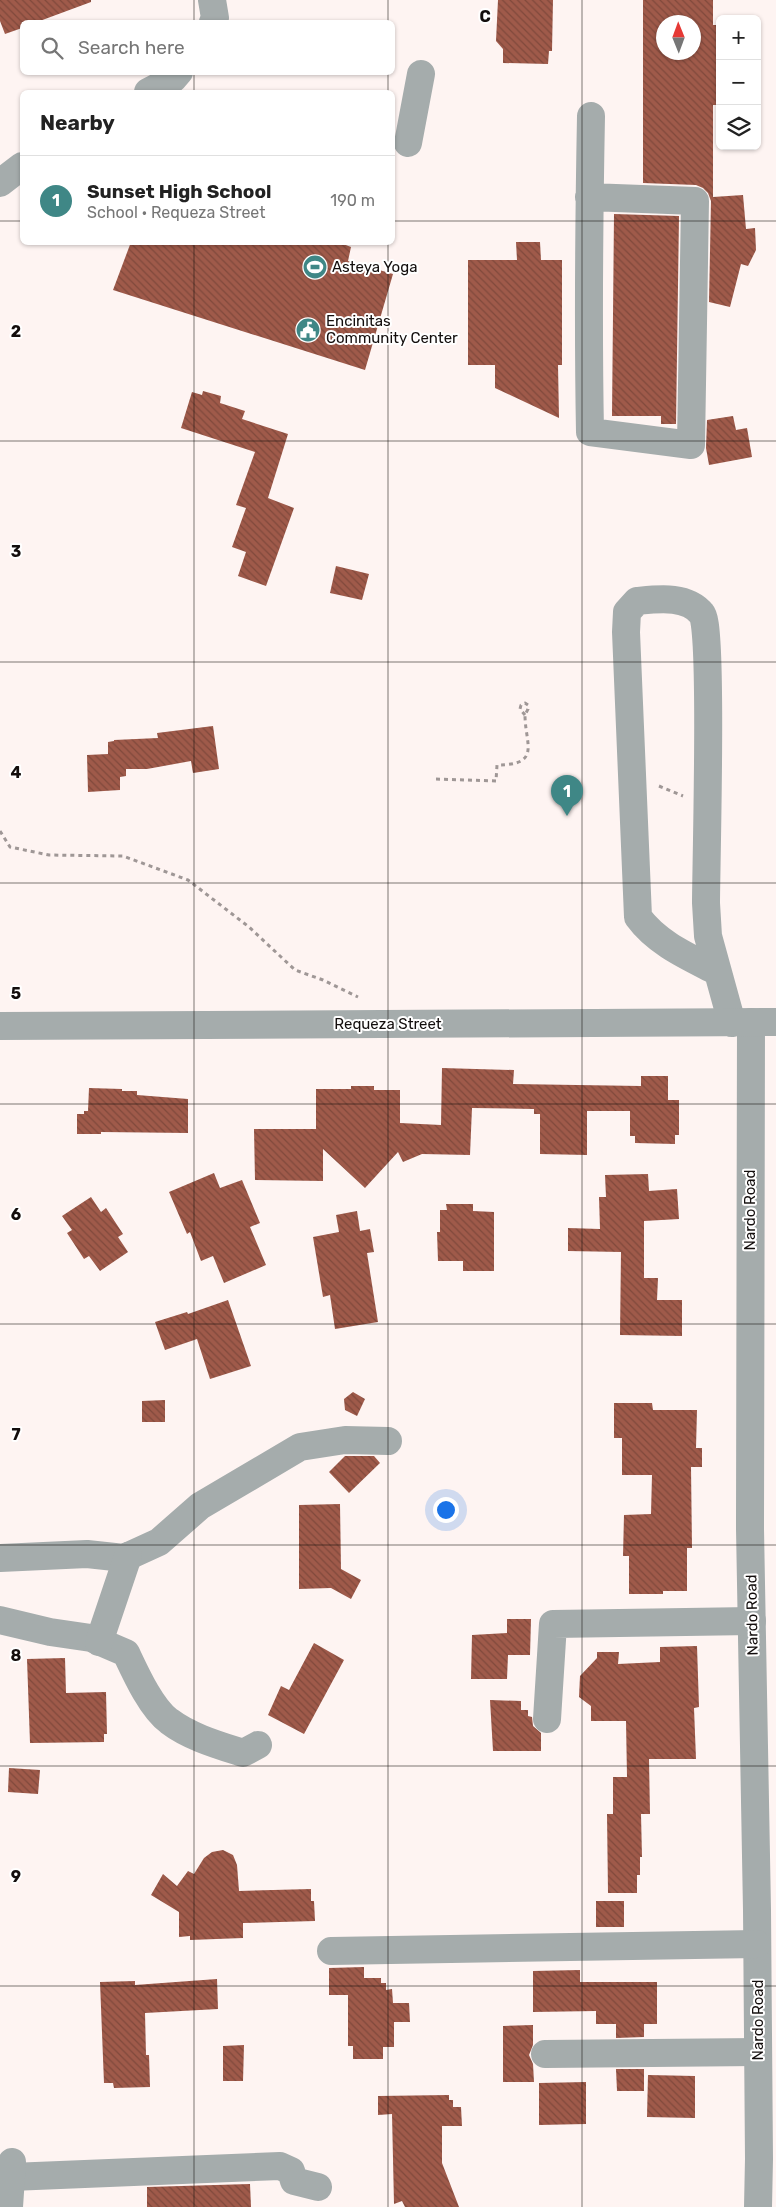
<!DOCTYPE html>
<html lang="en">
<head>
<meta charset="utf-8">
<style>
  :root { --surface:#fff; --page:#f6f6f6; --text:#222; --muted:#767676; --line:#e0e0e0; --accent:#3f8786 }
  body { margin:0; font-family:Rubik,sans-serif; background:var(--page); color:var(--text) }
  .controls { position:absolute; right:15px; top:15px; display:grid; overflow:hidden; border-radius:8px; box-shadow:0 1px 4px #0004 }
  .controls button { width:45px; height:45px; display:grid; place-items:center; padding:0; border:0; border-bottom:1px solid var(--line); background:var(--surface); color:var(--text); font:25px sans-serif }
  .compass { position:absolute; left:656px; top:15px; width:45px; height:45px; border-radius:50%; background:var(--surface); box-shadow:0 1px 4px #0004; rotate:359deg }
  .you { position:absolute; left:445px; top:1509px; width:18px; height:18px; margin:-12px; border:4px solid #fff; border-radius:50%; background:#1a73e8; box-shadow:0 0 0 8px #1a73e833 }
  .badge { display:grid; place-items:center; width:32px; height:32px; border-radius:50%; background:var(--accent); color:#fff; font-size:16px; font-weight:700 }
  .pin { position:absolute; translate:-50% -41px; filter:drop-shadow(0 1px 2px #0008) }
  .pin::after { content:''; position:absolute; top:26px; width:18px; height:15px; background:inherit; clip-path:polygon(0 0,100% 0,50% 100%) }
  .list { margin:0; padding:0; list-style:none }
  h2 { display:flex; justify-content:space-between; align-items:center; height:65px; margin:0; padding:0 20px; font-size:21px }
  h2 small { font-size:16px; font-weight:400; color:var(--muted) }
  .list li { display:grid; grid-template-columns:32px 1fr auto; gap:15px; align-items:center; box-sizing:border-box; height:90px; padding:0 20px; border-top:1px solid var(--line) }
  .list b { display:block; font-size:19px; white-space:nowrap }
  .list p { margin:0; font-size:16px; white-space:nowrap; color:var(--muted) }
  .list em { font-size:16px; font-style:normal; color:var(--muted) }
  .icon { flex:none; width:28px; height:28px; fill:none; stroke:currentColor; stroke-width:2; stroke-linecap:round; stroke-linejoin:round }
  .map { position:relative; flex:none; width:776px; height:2207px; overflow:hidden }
  .search { position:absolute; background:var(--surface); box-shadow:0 1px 4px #0004; left:20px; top:20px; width:375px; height:55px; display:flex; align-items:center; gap:12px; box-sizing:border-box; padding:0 18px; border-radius:8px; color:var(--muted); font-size:19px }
  .panel { position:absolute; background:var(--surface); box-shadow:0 1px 4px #0004; left:20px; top:90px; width:375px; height:155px; border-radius:8px }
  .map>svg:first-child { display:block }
</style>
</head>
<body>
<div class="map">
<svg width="776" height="2207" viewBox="0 0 776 2207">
  <defs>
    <pattern id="building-back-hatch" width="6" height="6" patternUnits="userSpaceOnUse" patternTransform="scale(1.25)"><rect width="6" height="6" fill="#9f5a4a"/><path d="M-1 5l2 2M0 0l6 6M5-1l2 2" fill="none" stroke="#80493c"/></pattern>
  </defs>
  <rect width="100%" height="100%" fill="#fef4f2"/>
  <g fill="url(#building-back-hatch)" fill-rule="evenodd">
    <path d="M0,0H91V2L37,22H22V28L5,34L0,21Z"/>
    <path d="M498,0H553L552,51H549L548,64L503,63V49L496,41Z"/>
    <path d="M643,0H713V25H720L718,84H716V105H713V197L743,195L746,229L755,228L756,250L748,266L741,264L730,307L709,302L711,201L708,193L703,188L696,185L643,183ZM664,22H694V52H664Z"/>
    <path d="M614,214L679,216L676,424H661V416H612Z"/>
    <path d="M131,242H338L351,247L348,261L393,274L365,370L113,290Z"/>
    <path d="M516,242H540L541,260H562V365H558L559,418L495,388V365H468V260H517Z"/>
    <path d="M203,391L221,396L220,403L245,411L242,419L288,434L268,498L294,508L266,586L238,576L246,552L232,547L246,508L236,505L255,452L181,428L192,392L202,395Z"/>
    <path d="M733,416L736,430L747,428L752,457L709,465L706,448L707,420Z"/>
    <path d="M336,566L369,574L362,600L330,593Z"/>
    <path d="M213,726L219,769L193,773L191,761L147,769H126V776L120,777V790L88,792L87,755L108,754V742L114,741V740L158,738L157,733Z"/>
    <path d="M442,1068L514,1070L513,1084L641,1086V1076H668V1100H679V1135H675V1144L635,1143V1136H630V1111H587V1155L540,1154V1114H534V1109L472,1108L470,1155L422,1154L403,1162L398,1152L365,1188L323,1149V1181L255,1180L254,1129H316V1089H351V1086H374V1090H400V1123L441,1125Z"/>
    <path d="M89,1088L122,1089V1091H137V1095L188,1099V1133L101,1132V1134H77V1114H84V1111H88Z"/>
    <path d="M214,1173L220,1188L242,1180L260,1223L250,1227L266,1265L224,1283L213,1256L201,1261L190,1232L187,1234L169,1192Z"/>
    <path d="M648,1174L649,1191L677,1189L679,1219L644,1221V1278H658L657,1300H682V1336L620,1335L621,1252L568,1251V1228L600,1229L599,1197H606L605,1175Z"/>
    <path d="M91,1197L101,1212L106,1208L123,1234L118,1237L128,1252L100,1271L89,1256L84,1259L67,1233L72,1230L62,1216Z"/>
    <path d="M446,1204H473V1211L494,1212V1271H463V1261H438L437,1232H440V1210H447Z"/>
    <path d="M357,1211L360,1231L370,1229L374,1252L367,1253L378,1322L335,1329L330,1295L323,1297L313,1237L339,1232L336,1215Z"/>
    <path d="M228,1300L251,1366L210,1379L197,1339L165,1350L155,1322L187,1312L188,1314Z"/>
    <path d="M353,1392L365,1399L357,1416L345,1410L344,1399Z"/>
    <path d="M165,1400V1422H142V1401Z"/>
    <path d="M614,1403H652L653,1410H697L696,1448H702V1467H691L692,1548H687V1591H663V1594H629V1556H623L624,1515L651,1514L652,1475H622V1438H614Z"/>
    <path d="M345,1456H374L380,1463L349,1493L329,1472Z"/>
    <path d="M340,1504L341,1569L361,1580L351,1599L331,1588L299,1589V1505Z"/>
    <path d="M507,1619H531L530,1655H508L507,1679H471L472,1635L507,1633Z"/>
    <path d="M314,1643L344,1660L304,1734L268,1715L281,1686L289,1690Z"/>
    <path d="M697,1646L699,1707L694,1708L696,1759H649L650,1814H641L642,1857H640V1875H637V1893H608L607,1814H613V1777H627L626,1721H591V1706L579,1697L580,1676L597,1658V1652H619L618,1664L660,1662V1647Z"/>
    <path d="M65,1658L66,1693L106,1692L107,1734H104V1742L30,1743L27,1659Z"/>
    <path d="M490,1700L521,1701V1710H528V1716L532,1717L533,1726L541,1733V1751H493Z"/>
    <path d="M9,1768L40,1770L38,1794L8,1792Z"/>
    <path d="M223,1850L233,1855L237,1865L239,1891L311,1889V1901H314L315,1921L243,1923V1938L190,1940V1936L179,1937V1912L151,1895L163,1874L177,1886L188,1871L194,1874L204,1858L212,1852Z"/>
    <rect x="596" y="1901" width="28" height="26"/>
    <path d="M364,1967V1978H381V1983H386V1990L392,1989L393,2003H409L410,2022H394V2047H383V2059H353V2046H348V1995H329V1968Z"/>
    <path d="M580,1970V1982H657V2024H644V2037L616,2038V2024H596V2011L533,2012V1971Z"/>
    <path d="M217,1979L218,2009L145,2013L146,2055H149L150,2087L114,2088L113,2083H104L100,1982L135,1981V1985Z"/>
    <path d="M533,2025V2045L529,2055L533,2064L534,2082H503V2026Z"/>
    <path d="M244,2045L243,2081H223V2046Z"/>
    <path d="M616,2069H644V2091H617Z"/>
    <path d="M648,2075L695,2076V2118L647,2117Z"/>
    <path d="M586,2082V2124L539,2125V2083Z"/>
    <path d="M449,2095V2100H453V2107H461L462,2126H442V2163L459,2207H405L402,2201L394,2204L392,2114L378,2115V2096Z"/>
    <path d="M250,2184L251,2207H147V2187Z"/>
  </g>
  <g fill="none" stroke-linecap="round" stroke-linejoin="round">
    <g stroke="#9f9796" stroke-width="3" stroke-dasharray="4 4" stroke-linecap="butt">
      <path d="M436,779L496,781L497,765C542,765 525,744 525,715L528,709V705L525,703L521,705L520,709L525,715"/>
      <path d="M659,786L683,796"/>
      <path d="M0,831L10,847L49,855L123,856L188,880L249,927L295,970L323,980L358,997"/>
    </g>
    <g stroke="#a5acac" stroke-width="28">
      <path d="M212,0L215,18L213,22"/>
      <path d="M148,92L173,79L179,72"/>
      <path d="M408,143L421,74"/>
      <path d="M0,183L22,166"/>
      <path d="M589,197L695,201L691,445L590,432C588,327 589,222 591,116"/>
      <path d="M716,971C687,956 657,943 638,917L626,632L627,612L637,601C658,599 687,595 702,614C713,626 706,868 706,903L708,936L732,1023"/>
      <path d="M751,1022L750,1529L757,1910L759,2159L758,2207"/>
      <path d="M0,1026L776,1022"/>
      <path d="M0,1558L87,1554L124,1558L159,1542L200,1506L300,1447L345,1440L388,1441"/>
      <path d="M0,1620L50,1632L91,1638L126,1653C135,1672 151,1708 169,1721C190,1737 218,1745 243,1753L258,1745"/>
      <path d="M99,1642L128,1556"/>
      <path d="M547,1719L553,1624L752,1621"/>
      <path d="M331,1951L757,1944"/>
      <path d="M545,2054L758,2052"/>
      <path d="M11,2177L280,2166L291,2171L294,2181L318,2187"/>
      <path d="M9,2207L12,2162"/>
    </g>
  </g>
  <path fill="none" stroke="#130e0d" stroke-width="1" stroke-opacity="0.55" d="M194,0V22M388,0V22M582,0V2207M194,72V92M388,72V92M0,221H22M392,221H776M194,242V2207M388,242V2207M0,441H776M0,662H776M0,883H776M0,1104H776M0,1324H776M0,1545H776M0,1766H776M0,1986H776"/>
  <defs>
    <symbol id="stadium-disc" viewBox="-11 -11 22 22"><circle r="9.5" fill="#3f8786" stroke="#fff"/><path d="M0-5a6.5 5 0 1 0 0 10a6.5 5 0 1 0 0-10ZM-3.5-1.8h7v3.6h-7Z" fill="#fff"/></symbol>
    <symbol id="civic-disc" viewBox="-11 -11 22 22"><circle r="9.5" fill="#3f8786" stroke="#fff"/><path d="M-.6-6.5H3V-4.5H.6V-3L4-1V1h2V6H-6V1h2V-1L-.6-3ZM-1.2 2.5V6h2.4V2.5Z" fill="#fff"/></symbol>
  </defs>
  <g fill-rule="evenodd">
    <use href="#stadium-disc" x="301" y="253" width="28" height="28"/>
    <use href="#civic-disc" x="294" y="316" width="28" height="28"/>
  </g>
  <g text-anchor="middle" stroke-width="4" stroke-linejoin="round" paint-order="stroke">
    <g font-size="15" fill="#130e0d" stroke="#fff" text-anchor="start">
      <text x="332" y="272">Asteya Yoga</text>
      <text x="326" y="326">Encinitas<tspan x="326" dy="17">Community Center</tspan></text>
    </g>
    <g font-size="15" fill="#130e0d" stroke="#fff">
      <text x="388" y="1029">Requeza Street</text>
      <text transform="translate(750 1210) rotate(-90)" y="5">Nardo Road</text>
      <text transform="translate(752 1615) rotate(-91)" y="5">Nardo Road</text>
      <text transform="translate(758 2020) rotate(-90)" y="5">Nardo Road</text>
    </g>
  </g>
  <g font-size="16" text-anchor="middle" font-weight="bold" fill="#130e0d" stroke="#fff" stroke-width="4" stroke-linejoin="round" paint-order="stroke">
    <text x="485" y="22">C</text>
    <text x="16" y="337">2</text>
    <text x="16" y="557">3</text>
    <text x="16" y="778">4</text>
    <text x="16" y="999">5</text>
    <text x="16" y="1220">6</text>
    <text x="16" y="1440">7</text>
    <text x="16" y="1661">8</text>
    <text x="16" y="1882">9</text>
  </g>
</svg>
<div class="controls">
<button>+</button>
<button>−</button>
<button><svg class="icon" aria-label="layers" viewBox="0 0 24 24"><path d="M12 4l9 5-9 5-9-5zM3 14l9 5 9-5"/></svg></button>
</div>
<svg class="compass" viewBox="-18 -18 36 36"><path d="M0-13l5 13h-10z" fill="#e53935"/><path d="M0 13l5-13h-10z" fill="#767676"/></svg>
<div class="you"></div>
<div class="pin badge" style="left:567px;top:816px">1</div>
<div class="search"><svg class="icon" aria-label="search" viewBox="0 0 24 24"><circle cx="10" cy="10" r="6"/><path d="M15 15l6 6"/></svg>Search here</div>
<section class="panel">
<h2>Nearby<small></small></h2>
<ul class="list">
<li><span class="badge">1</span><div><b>Sunset High School</b><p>School · Requeza Street</p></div><em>190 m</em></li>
</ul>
</section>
</div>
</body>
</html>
